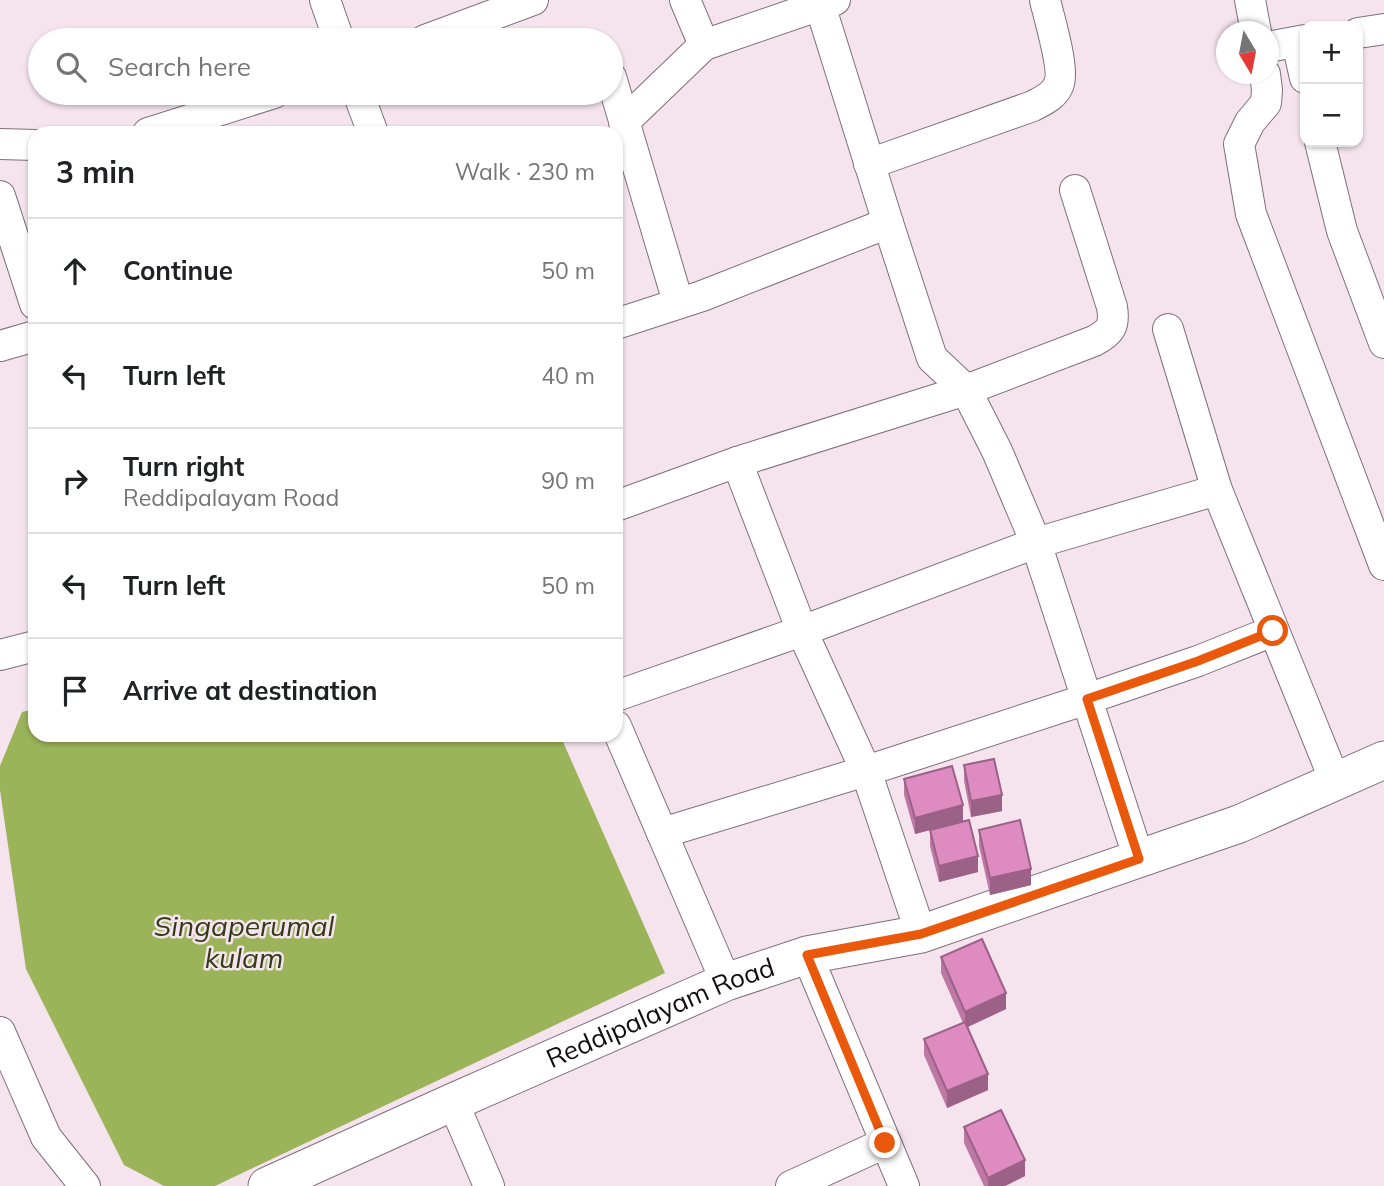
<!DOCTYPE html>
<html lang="en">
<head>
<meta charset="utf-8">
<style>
  :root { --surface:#fff; --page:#f2f2f2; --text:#202124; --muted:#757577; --line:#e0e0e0 }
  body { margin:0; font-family:Mulish,sans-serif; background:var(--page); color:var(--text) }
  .controls { position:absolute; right:21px; top:21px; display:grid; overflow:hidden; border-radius:14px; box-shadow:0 2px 5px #0004 }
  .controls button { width:63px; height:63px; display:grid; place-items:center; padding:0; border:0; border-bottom:2px solid var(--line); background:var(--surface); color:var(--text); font:35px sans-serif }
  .compass { position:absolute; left:1216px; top:21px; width:63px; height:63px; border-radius:50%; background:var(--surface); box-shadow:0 2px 5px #0004; rotate:170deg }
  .stop { position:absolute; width:21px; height:21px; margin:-16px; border:5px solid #ea580c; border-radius:50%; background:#fff }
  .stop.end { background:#ea580c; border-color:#fff; box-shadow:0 2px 7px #0008 }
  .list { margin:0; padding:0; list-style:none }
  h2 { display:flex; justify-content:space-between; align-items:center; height:91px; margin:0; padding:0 28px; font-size:30px }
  h2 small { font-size:23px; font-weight:400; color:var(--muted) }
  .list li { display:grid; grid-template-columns:46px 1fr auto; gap:21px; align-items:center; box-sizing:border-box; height:105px; padding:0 28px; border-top:2px solid var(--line) }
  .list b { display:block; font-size:26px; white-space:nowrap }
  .list p { margin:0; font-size:23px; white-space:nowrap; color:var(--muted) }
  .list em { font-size:23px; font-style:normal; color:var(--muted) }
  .icon { flex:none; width:38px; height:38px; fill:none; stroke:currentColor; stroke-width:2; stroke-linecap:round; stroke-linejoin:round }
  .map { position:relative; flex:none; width:1384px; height:1186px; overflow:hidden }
  .search { position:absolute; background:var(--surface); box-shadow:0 2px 5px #0004; left:28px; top:28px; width:595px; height:77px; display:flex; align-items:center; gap:18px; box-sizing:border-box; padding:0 24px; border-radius:38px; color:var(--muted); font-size:26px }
  .panel { position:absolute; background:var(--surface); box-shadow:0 2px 5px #0004; left:28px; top:126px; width:595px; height:616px; border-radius:21px }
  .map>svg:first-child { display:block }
</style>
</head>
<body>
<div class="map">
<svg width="1384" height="1186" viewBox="0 0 1384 1186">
  <rect width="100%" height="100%" fill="#f5e3ed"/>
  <path fill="#9bb359" d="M35,709V735H560L665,973L215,1186H164L124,1165L26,969L0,790V766L22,712Z"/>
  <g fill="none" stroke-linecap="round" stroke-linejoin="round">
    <defs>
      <g id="minor">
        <path d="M325,0L339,40"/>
        <path d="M685,0L704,45"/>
        <path d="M1250,0L1256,32"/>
        <path d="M820,5L888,223L932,358L966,390L997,451L1036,543L1139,859"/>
        <path d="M1358,33L1384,29"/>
        <path d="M425,40L533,0"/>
        <path d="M1297,42L1305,78"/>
        <path d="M1268,47L1305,40"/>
        <path d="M1265,74L1267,90L1266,103L1250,122L1239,144L1251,214L1384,565"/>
        <path d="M611,77L678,302"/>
        <path d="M358,93L373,133"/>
        <path d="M624,122L704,45L835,0"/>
        <path d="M148,133L274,93"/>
        <path d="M1320,142L1342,231L1384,343"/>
        <path d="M0,144L35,145"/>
        <path d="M869,164L1033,106C1042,101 1053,97 1058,86C1066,72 1049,18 1045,0"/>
        <path d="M0,196L35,304"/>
        <path d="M616,324L702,296L888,223"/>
        <path d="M1168,329L1217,490L1335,781"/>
        <path d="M0,346L35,336"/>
        <path d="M737,462L966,390L1094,341C1111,332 1115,326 1112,307L1075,190"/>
        <path d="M616,506L737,462L802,631L866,771L921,934"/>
        <path d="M0,655L35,646"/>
        <path d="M616,696L802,631L1036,543L1217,490"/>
        <path d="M616,726L726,982"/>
        <path d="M662,833L866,771L1087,699L1198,661L1273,631"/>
        <path d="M807,955L904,1186"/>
        <path d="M0,1032L46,1137L85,1186"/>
        <path d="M453,1102L489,1186"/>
        <path d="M791,1186L885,1143"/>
      </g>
      <g id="major">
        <path id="s1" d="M267,1186L453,1102L726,982L807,955L921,934L1239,824L1384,760"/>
      </g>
    </defs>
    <use href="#minor" stroke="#7f6f79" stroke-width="32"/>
    <use href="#major" stroke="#7f6f79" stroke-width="39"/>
    <use href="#minor" stroke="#fff" stroke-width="30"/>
    <use href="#major" stroke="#fff" stroke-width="37"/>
  </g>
  <g fill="#be78a6">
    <path d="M964,765L1002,811L971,817L964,781Z"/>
    <path d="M904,779L963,821L978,872L939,882L930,846V830L915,834L904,795Z"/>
    <path d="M979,830L1031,885L990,895L979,846Z"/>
    <path d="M941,957L1006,1009L968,1027L988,1090L947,1108L924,1055V1039L963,1023L941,973Z"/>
    <path d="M964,1127L1025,1176L1005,1186H984L964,1143Z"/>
  </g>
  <g fill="#9b6187">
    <path d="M1002,795V811L971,817V801Z"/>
    <path d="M963,805V821L915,834V818Z"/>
    <path d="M978,856V872L939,882V866Z"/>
    <path d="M1031,869V885L990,895V878Z"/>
    <path d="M1006,993V1009L965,1028V1012Z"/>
    <path d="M988,1074V1090L947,1108V1091Z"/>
    <path d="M1025,1160V1176L1005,1186H988V1178Z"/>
  </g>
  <g fill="#dd8bc1" stroke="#9b6187" stroke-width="2">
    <path d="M994,759L1002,795L971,801L964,765Z"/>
    <path d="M952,766L963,805L915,818L904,779Z"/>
    <path d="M969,820L978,856L939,866L930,830Z"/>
    <path d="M1020,820L1031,869L990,878L979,830Z"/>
    <path d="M982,939L1006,993L965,1012L941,957Z"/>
    <path d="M965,1022L988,1074L947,1091L924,1039Z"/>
    <path d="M1001,1110L1025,1160L988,1178L964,1127Z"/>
  </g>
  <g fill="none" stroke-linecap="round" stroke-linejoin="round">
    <path stroke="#ea580c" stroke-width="9" d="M885,1143L807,955L921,934L1139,859L1087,699L1198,661L1273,631"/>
  </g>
  <g text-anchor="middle" stroke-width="5" stroke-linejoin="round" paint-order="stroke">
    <g font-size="26" fill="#120c10" stroke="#f5e3ed">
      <text dy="9" stroke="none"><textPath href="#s1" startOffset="430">Reddipalayam Road</textPath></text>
    </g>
    <g font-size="28" font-style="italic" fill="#323c16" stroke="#f5e3ed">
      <text x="244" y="936">Singaperumal<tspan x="244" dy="32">kulam</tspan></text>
    </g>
  </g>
</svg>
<div class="controls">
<button>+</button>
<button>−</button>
</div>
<svg class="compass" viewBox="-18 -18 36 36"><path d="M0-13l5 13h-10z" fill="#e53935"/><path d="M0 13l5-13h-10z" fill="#757577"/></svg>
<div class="stop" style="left:1273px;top:631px"></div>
<div class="stop end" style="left:885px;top:1143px"></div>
<div class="search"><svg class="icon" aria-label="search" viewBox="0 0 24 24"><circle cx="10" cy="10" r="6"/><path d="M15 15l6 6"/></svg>Search here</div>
<section class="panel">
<h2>3 min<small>Walk · 230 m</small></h2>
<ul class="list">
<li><svg class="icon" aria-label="ahead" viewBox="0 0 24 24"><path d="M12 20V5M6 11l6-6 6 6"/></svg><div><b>Continue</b></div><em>50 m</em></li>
<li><svg class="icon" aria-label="left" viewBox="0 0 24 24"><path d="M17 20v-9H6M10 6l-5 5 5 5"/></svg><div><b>Turn left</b></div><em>40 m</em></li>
<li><svg class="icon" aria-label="right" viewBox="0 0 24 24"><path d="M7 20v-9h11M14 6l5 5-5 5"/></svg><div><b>Turn right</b><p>Reddipalayam Road</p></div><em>90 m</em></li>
<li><svg class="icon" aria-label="left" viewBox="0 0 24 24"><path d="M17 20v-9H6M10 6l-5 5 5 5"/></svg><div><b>Turn left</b></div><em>50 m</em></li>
<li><svg class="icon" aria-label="arrive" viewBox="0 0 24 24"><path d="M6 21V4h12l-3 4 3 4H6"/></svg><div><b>Arrive at destination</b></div></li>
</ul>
</section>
</div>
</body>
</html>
